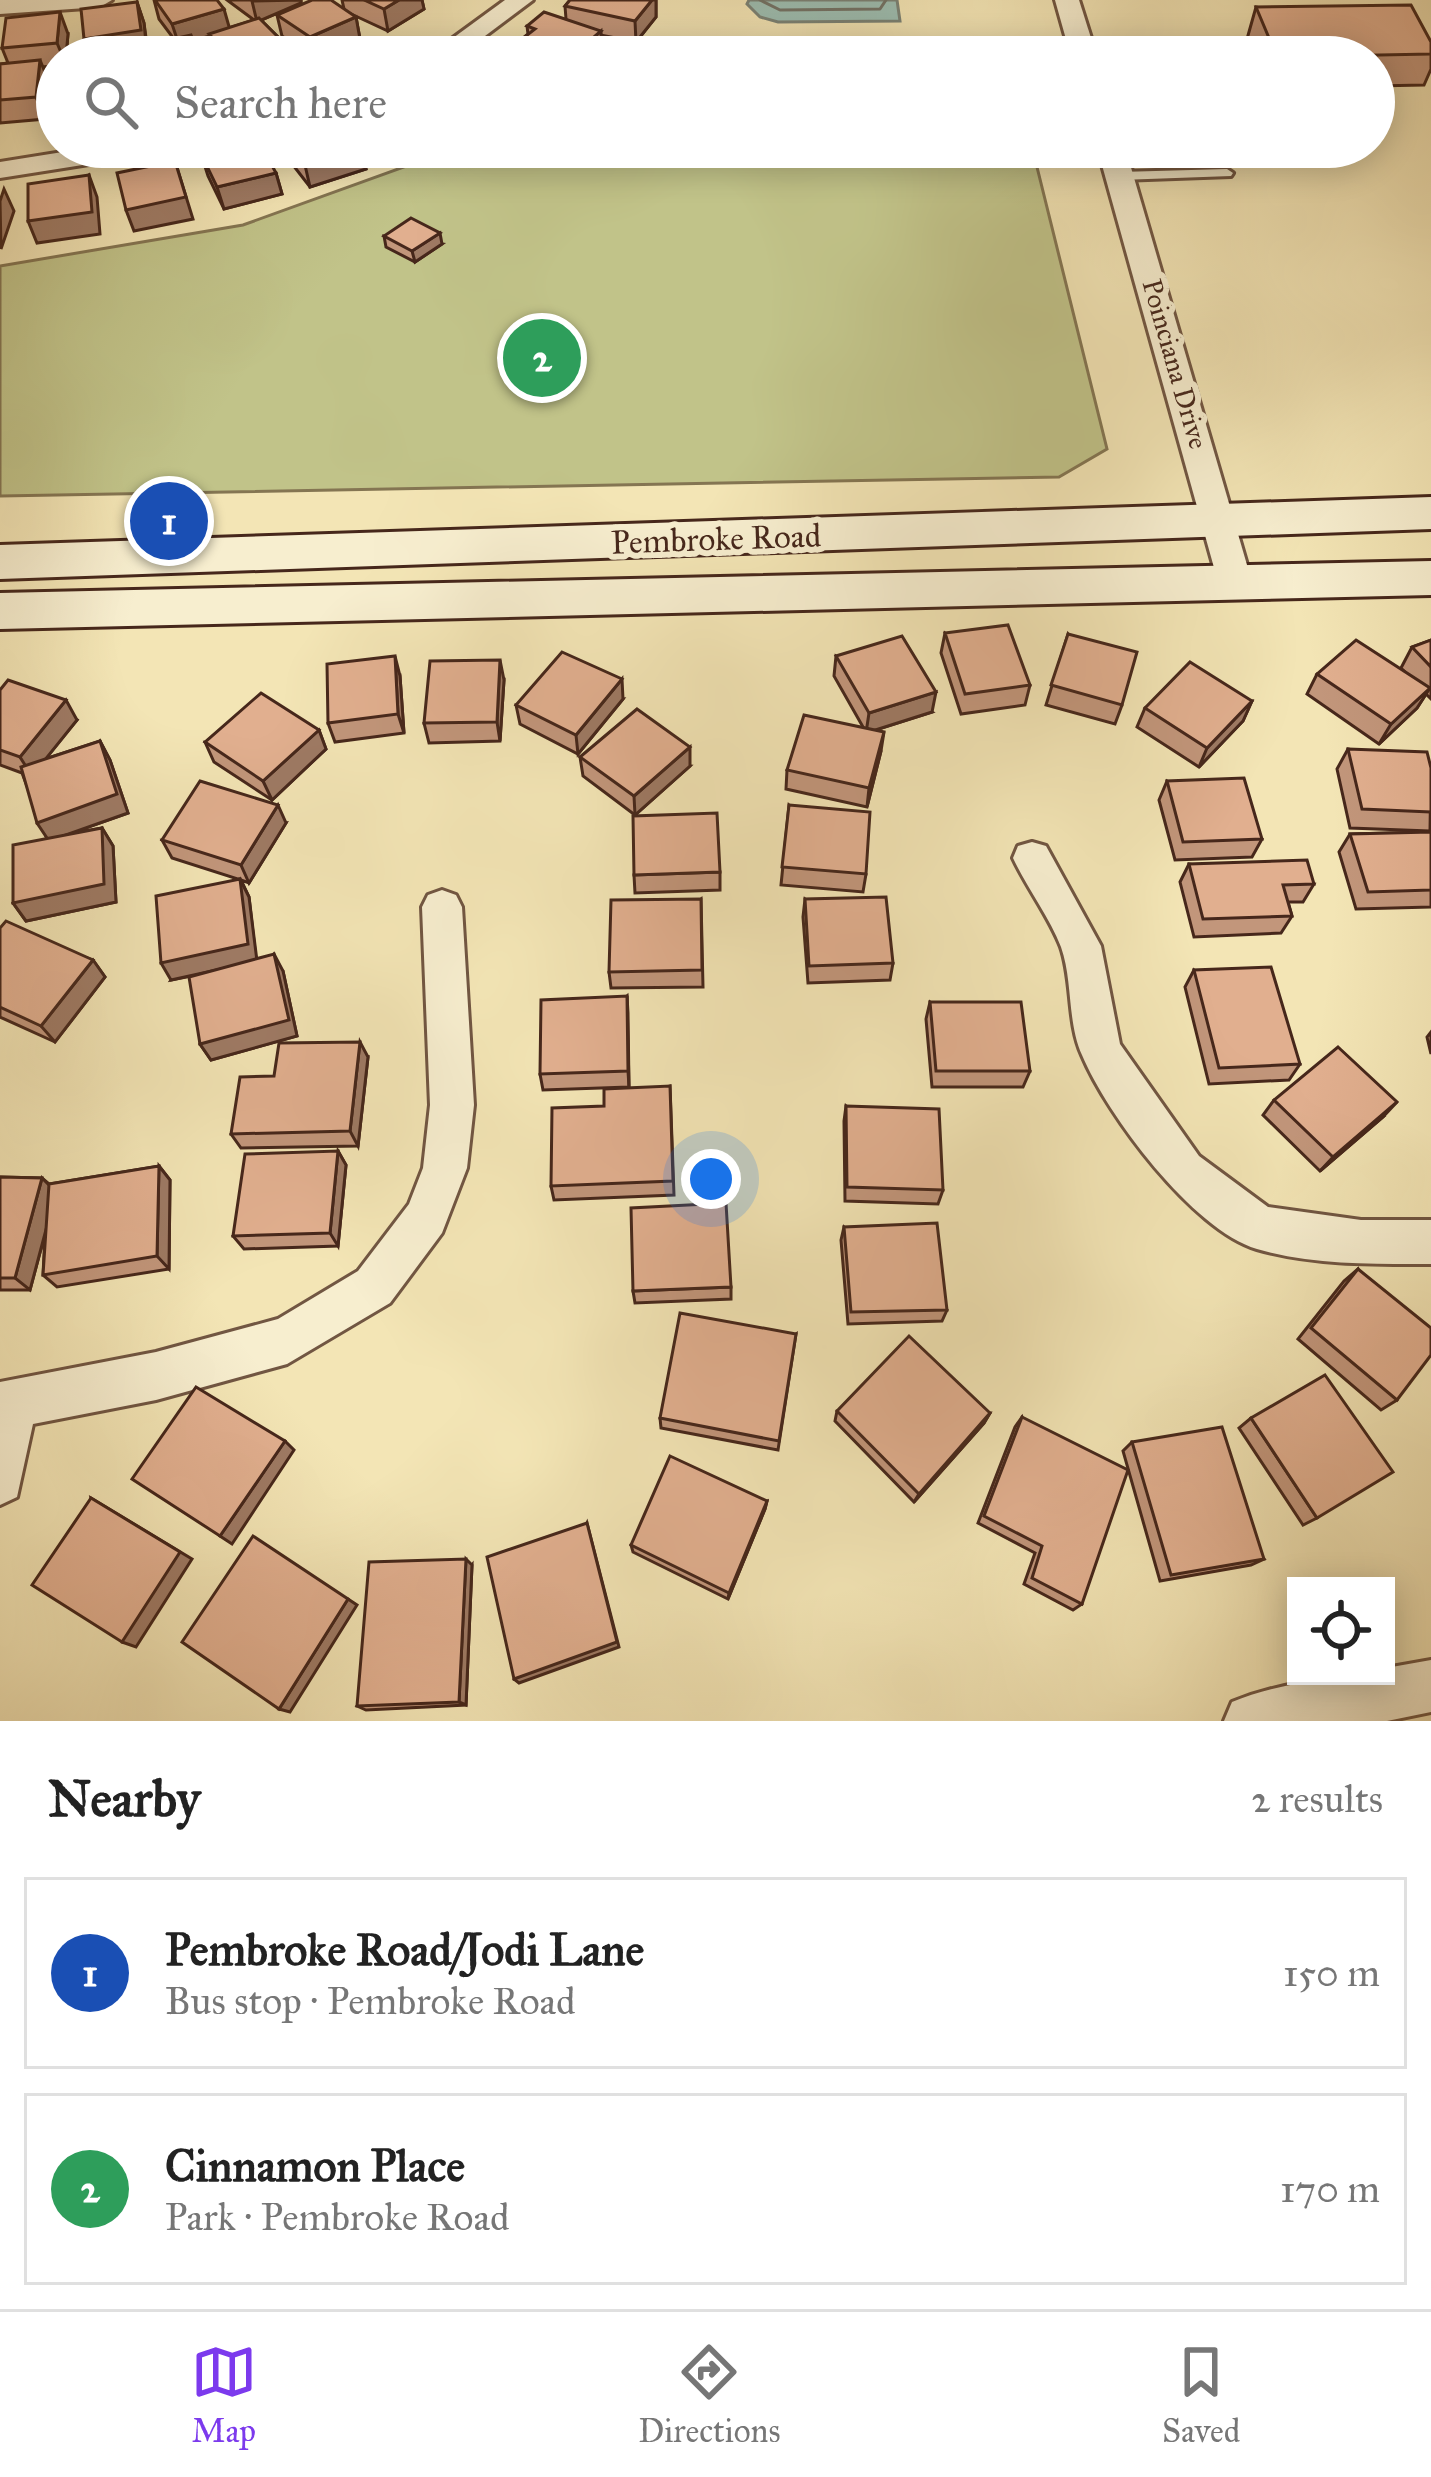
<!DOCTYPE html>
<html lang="en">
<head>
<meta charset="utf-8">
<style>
  :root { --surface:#fff; --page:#f2f2f2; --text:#222; --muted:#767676; --line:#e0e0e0; --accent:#7c3aed }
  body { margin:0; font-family:"IM FELL Great Primer",serif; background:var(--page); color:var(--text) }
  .controls { position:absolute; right:36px; bottom:36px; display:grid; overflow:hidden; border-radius:0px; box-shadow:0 6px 30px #0003 }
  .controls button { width:108px; height:108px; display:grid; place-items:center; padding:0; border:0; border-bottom:3px solid var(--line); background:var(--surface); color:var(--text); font:60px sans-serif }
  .you { position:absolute; left:711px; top:1179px; width:42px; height:42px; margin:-30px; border:9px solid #fff; border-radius:50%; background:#1a73e8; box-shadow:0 0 0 18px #1a73e833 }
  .badge { display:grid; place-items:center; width:78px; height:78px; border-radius:50%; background:var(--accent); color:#fff; font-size:39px; font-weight:700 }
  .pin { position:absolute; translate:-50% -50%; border:6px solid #fff; box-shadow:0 3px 12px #0006 }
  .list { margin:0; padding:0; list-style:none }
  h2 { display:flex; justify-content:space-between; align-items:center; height:156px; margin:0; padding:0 48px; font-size:51px }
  h2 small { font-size:39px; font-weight:400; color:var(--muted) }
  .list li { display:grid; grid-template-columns:78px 1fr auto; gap:36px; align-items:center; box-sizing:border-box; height:192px; margin:0 24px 24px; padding:0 24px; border:3px solid var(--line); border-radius:0px }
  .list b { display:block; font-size:45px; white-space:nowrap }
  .list p { margin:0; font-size:39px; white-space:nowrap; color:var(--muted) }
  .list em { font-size:39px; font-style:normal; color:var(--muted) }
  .icon { flex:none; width:66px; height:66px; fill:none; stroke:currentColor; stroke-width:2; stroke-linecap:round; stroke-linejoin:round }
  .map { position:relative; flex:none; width:1431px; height:1721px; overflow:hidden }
  .search { position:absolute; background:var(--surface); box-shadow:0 6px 30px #0003; left:36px; right:36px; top:36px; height:132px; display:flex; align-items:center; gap:30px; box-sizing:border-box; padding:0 42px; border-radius:66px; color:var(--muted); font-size:45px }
  .sheet { height:588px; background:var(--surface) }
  nav { display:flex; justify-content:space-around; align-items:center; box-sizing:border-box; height:168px; border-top:3px solid var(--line); background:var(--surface); font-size:33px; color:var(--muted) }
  nav a { display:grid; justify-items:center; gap:6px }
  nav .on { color:var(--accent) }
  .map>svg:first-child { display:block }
</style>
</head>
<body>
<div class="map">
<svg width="1431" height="1721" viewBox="0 0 1431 1721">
  <rect width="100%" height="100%" fill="#f3e5b5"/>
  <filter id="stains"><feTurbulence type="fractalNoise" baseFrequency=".00167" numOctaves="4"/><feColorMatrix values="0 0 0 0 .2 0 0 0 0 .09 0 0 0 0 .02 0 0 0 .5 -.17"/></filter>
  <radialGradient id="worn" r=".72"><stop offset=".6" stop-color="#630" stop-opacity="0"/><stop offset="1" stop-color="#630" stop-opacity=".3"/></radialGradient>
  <g fill="#c1c389" stroke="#847552" stroke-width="3">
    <path d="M1007,45L1010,57H617L631,48Z"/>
    <path d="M459,147H1032L1107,449L1059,477L0,496V266L243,225Z"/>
  </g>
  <path fill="#9cbeb2" stroke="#7a8276" stroke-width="3" d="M749,0H897L900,21L778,22L760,17L747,4Z"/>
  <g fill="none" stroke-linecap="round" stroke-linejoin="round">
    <path stroke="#717266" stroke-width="3" d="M760,0L780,10L880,9L886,0"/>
    <defs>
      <path id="lane" d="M1227,169L1233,173L1231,176L1120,180L1114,176L1120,172Z"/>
      <g id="street">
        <path d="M0,0H112L100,7L0,14Z"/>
        <path d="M505,0H533L457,57H427Z"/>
        <path d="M1055,0H1079L1097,57H1071Z"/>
        <path d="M94,147H160L146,155L0,178V162Z"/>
        <path d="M1097,147H1125L1252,582L1247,591L1235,595L1223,591L1218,582Z"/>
        <path d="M1032,842L1046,846L1101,946L1120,1044L1199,1156L1268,1207L1361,1220H1431V1264C1375,1264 1312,1265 1257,1249C1193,1230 1107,1115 1082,1055C1067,1022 1073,981 1061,947C1049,916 1027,888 1013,858L1018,846Z"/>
        <path d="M442,890L456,895L462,907L474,1105L467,1168L442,1233L390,1303L287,1364L156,1400L33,1424L17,1497L0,1505V1382L156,1352L278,1319L358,1271L409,1204L423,1168L430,1105L422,907L428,895Z"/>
        <path d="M1431,1660V1712L1387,1721H1224L1232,1702C1279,1683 1335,1676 1386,1676V1668Z"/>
      </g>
      <g id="secondary">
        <path d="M1431,497V529L0,579V545Z"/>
        <path d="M1431,561V595L0,629V593Z"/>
      </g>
    </defs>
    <use href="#lane" stroke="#715642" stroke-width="6"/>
    <use href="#street" stroke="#715642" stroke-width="6"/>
    <use href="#secondary" stroke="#46271b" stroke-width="6"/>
    <use href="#lane" fill="#f7eecf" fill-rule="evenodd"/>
    <use href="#street" fill="#f7eecf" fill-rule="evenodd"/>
    <use href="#secondary" fill="#f7eecf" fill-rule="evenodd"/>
  </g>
  <g fill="#c2967b" stroke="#46271b" stroke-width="3">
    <path d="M154,0H217L229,28L254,20L227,0H301V3L261,20L286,45L289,57H216L210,36L139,53L117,57L87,50L137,2L144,23L147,45L174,39L159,19Z"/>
    <path d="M342,0H422L424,9L388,31L349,13L356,17L360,39L319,57H312L282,36L277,15L344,9Z"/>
    <path d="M570,0H656V17L636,42L601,35L602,53L597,57H524L522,39L528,34L527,26L566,19L565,6Z"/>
    <path d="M1256,7L1431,42V69L1424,85L1374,86V57H1254L1247,39Z"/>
    <path d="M68,34L66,57H57V65L43,67L49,82L45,119L0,123V64L8,63L2,48Z"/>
    <path d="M284,147H361L366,169L310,187L286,156Z"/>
    <path d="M372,147H428L385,162Z"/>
    <path d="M201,154L276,173L282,194L224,209L208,176Z"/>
    <path d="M384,236L442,244L415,262L386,247Z"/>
    <path d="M945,633L1030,685L1025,705L961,714L941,653Z"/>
    <path d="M1068,634L1122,705L1115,724L1046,705Z"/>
    <path d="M1431,640V699L1426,694L1417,708L1379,744L1307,694L1317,674L1406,673L1401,668L1412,647Z"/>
    <path d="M836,656L932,712L875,730L881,751L867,807L786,789L787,770L863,727L834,676Z"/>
    <path d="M400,676L404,733L335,742L328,723Z"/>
    <path d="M504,680L500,741L429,743L424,723Z"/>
    <path d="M0,690L77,720L45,759L100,741L110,760L128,813L68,834L102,828L113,846L116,902L26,921L13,903L47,839L22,773L0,765Z"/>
    <path d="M623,699L578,754L520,724L516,705Z"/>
    <path d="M1252,701L1243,721L1199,767L1137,727L1145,708Z"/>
    <path d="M319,730L326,749L272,800L214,762L205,742Z"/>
    <path d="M1348,749L1431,768L1430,831L1350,828L1337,769Z"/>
    <path d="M580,757L690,766L635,815L583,776Z"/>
    <path d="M1167,781L1262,839L1252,857L1175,860L1159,800Z"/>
    <path d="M789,805L866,874L863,892L781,885Z"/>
    <path d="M286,823L249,883L241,880L249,897L256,959L283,971L297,1036L211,1060L200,1044L206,973L171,980L238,879L172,858L162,840Z"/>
    <path d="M1431,832V907L1356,909L1339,852L1350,834Z"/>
    <path d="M1189,864L1314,884L1303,902H1288L1292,916L1281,933L1194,937L1180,882Z"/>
    <path d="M720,872V890L635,893L634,875Z"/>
    <path d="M701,899L703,987L611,988L609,972Z"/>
    <path d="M805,899L893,963L890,980L808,983L803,917Z"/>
    <path d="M0,928L93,960L105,977L55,1042L0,1017Z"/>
    <path d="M1194,970L1300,1064L1289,1080L1209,1084L1185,987Z"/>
    <path d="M627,996L629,1087L543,1090L540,1074Z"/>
    <path d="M930,1002L1030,1071L1023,1087H932L926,1019Z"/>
    <path d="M1431,1032V1054L1427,1037Z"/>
    <path d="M368,1057L358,1146L241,1148L231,1134L274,1076Z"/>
    <path d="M670,1086L674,1195L554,1200L551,1186L604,1106Z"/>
    <path d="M1274,1100L1383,1117L1320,1171L1263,1115Z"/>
    <path d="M846,1106L943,1190L938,1204L845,1201L844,1121Z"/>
    <path d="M338,1151L346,1165L338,1246L244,1249L233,1236Z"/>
    <path d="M159,1166L170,1180L169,1269L57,1287L43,1275L45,1234L30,1290H0V1177L42,1178L49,1184Z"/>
    <path d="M844,1227L947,1310L942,1321L848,1324L841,1240Z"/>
    <path d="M1358,1269L1397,1400L1381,1410L1298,1339L1344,1281Z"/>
    <path d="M731,1287V1299L635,1303L633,1291Z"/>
    <path d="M796,1334L778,1450L661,1428L660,1418Z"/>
    <path d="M837,1411L990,1413L984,1423L914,1502L835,1421Z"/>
    <path d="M1022,1417L1082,1604L1073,1610L1024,1584L1035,1553L978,1523L1015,1427Z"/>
    <path d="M1251,1418L1317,1518L1303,1525L1239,1428Z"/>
    <path d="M1132,1442L1264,1559L1251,1565L1160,1581L1123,1451Z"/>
    <path d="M767,1501L765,1509L728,1599L633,1552L631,1545Z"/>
    <path d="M472,1565L466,1705L366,1710L357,1706Z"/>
  </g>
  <g fill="#9e7a64" stroke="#46271b" stroke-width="3">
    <path d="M301,0V3L257,22L252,1Z"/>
    <path d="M399,0H422L424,9L388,31L384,9Z"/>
    <path d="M652,0H656V17L636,42L635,21Z"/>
    <path d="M137,2L144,23L147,52L115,57H90L84,39Z"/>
    <path d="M224,9L230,30L179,45L172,24Z"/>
    <path d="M60,12L68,34L66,57H63L57,43Z"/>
    <path d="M356,17L360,39L319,57H315L310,37Z"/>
    <path d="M601,31L602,53L597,57H572Z"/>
    <path d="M286,45L289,57H252Z"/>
    <path d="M40,60L49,82L45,119L36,97Z"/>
    <path d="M361,147L366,169L310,187L305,165Z"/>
    <path d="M382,147H428L385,162Z"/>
    <path d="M175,161L193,219L134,231L126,210Z"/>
    <path d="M276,173L282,194L224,209L217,187Z"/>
    <path d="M89,175L97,197L100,234L37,243L28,221Z"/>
    <path d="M4,189L14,211L1,249L0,201Z"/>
    <path d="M440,233L442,244L415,262L412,251Z"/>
    <path d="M395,656L400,676L404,733L398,714Z"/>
    <path d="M500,660L504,680L500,741L497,722Z"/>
    <path d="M622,679L623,699L578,754L576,735Z"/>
    <path d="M1430,688L1417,708L1379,744L1391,724Z"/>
    <path d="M936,692L932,712L866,733L869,713Z"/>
    <path d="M66,700L77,720L32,776L20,757Z"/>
    <path d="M1252,701L1243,721L1199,767L1207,748Z"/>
    <path d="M319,730L326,749L272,800L263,781Z"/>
    <path d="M884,732L881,751L867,807L869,788Z"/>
    <path d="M100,741L110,760L128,813L49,841L37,823Z"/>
    <path d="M690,747V766L635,815L634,796Z"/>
    <path d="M278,805L286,823L249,883L241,865Z"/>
    <path d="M102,828L113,846L116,902L26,921L13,903Z"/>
    <path d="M240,879L249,897L257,961L171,980L161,963Z"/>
    <path d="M274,954L283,971L297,1036L211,1060L200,1044Z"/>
    <path d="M93,960L105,977L55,1042L41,1026Z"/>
    <path d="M627,996L628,1013L629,1087L628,1071Z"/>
    <path d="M360,1042L368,1057L358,1146L350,1131Z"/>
    <path d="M1397,1102L1383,1117L1320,1171L1333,1157Z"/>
    <path d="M338,1151L346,1165L338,1246L330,1233Z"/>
    <path d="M159,1166L170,1180L169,1269L157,1256Z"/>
    <path d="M42,1178L56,1192L30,1290L15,1278Z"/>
    <path d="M990,1413L984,1423L914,1502L919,1494Z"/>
    <path d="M285,1441L294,1450L232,1544L220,1536Z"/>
    <path d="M91,1498L192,1559L136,1647L122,1642Z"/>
    <path d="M767,1501L765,1509L728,1599L729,1593Z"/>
    <path d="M587,1523L619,1647L519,1683L514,1679Z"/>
    <path d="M466,1559L472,1565L466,1705L459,1702Z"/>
    <path d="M348,1599L357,1605L290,1712L279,1709Z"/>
  </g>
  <g fill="#e1af8f" stroke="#46271b" stroke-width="3">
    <path d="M155,0H217L224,9L172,24Z"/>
    <path d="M312,0H331L356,17L310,37L277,15Z"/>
    <path d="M364,0H399L384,9Z"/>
    <path d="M570,0H652L635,21L565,6Z"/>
    <path d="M137,2L141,30L84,39L81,9Z"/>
    <path d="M1411,5L1431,42V54L1277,57L1256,7Z"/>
    <path d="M60,12L57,43L2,48L6,18Z"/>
    <path d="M544,12L601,31L572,56L522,39L535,29L527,26Z"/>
    <path d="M259,18L286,45L252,57H231L209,34Z"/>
    <path d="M191,35L200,57H140L136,47Z"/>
    <path d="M113,46L115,57H81L80,51Z"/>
    <path d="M40,60L36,97L0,100V64Z"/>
    <path d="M229,147H262L276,173L217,187L201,154Z"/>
    <path d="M290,147H361L305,165Z"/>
    <path d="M175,161L186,197L126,210L117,173Z"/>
    <path d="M89,175L92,212L28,221V184Z"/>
    <path d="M411,218L440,233L412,251L384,236Z"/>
    <path d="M1008,625L1030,685L965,694L945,633Z"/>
    <path d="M1068,634L1137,652L1122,705L1051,685Z"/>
    <path d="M902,636L936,692L869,713L836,656Z"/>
    <path d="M1356,640L1430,688L1391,724L1317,674Z"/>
    <path d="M1431,640V667L1412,647Z"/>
    <path d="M562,652L622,679L576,735L516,705Z"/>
    <path d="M395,656L398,714L328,723L327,664Z"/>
    <path d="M500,660L497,722L424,723L430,661Z"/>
    <path d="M1190,662L1252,701L1207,748L1145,708Z"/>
    <path d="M8,680L66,700L20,757L0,750V690Z"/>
    <path d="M261,693L319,730L263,781L205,742Z"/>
    <path d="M637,709L690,747L634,796L580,757Z"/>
    <path d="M804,715L884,732L869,788L787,770Z"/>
    <path d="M100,741L117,794L37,823L21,767Z"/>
    <path d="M1348,749L1427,752L1431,768V812L1362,809Z"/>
    <path d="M1244,778L1262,839L1183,842L1167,781Z"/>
    <path d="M200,781L278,805L241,865L162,840Z"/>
    <path d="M789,805L870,812L866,874L782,867Z"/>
    <path d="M717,813L720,872L634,875L633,816Z"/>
    <path d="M102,828L104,884L13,903V845Z"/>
    <path d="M1431,832V890L1368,892L1350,834Z"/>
    <path d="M1307,860L1314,884L1283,885L1292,916L1203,919L1189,864Z"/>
    <path d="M240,879L248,944L161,963L156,896Z"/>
    <path d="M886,897L893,963L809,966L805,899Z"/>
    <path d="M701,899L702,970L609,972L611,900Z"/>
    <path d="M6,921L93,960L41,1026L0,1007V928Z"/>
    <path d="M274,954L289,1020L200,1044L189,977Z"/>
    <path d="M1271,967L1300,1064L1219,1068L1194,970Z"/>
    <path d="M627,996L628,1071L540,1074L541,1000Z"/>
    <path d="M930,1002H1021L1030,1071H936Z"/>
    <path d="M360,1042L350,1131L231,1134L240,1077L274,1076L279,1043Z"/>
    <path d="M1338,1047L1397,1102L1333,1157L1274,1100Z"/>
    <path d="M670,1086L673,1181L551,1186L552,1108L604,1106V1089Z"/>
    <path d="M846,1106L939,1109L943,1190L847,1187Z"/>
    <path d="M338,1151L330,1233L233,1236L245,1154Z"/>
    <path d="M159,1166L157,1256L43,1275L49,1184Z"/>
    <path d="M0,1177L42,1178L15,1278H0Z"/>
    <path d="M726,1203L731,1287L633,1291L631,1208Z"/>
    <path d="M937,1223L947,1310L851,1312L844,1227Z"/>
    <path d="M1358,1269L1431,1328V1355L1397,1400L1311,1328Z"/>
    <path d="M680,1313L796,1334L779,1441L660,1418Z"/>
    <path d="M909,1336L990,1413L919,1494L837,1411Z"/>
    <path d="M1325,1375L1393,1472L1317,1518L1251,1418Z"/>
    <path d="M196,1387L285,1441L220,1536L132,1479Z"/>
    <path d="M1022,1417L1128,1470L1082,1604L1032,1578L1042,1546L984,1516Z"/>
    <path d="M1222,1427L1264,1559L1171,1575L1132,1442Z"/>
    <path d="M670,1456L767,1501L729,1593L631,1545Z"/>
    <path d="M91,1498L180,1552L122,1642L32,1585Z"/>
    <path d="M587,1523L617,1642L514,1679L487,1557Z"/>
    <path d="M253,1536L348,1599L279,1709L182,1642Z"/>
    <path d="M466,1559L459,1702L357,1706L369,1562Z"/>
  </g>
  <g text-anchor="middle" stroke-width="12" stroke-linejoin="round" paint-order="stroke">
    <g font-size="27" fill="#46271b" stroke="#f7eecf">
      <text transform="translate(1175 364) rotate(74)" y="9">Poinciana Drive</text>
    </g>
    <g font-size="33" fill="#46271b" stroke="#f7eecf">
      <text transform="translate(716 538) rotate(-2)" y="12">Pembroke Road</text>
    </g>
  </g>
  <rect width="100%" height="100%" filter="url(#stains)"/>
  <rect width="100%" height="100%" fill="url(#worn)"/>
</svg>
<div class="controls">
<button><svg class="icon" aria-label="locate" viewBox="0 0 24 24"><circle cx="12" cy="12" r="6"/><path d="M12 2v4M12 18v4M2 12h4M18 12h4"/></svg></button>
</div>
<div class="you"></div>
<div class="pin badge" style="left:169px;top:521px;background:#1a4fb4">1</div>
<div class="pin badge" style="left:542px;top:358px;background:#2e9e5b">2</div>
<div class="search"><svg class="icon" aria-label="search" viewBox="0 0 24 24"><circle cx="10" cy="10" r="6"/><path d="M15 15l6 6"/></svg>Search here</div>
</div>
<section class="sheet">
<h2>Nearby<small>2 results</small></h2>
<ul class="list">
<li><span class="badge" style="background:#1a4fb4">1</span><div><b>Pembroke Road/Jodi Lane</b><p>Bus stop · Pembroke Road</p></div><em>150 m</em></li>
<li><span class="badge" style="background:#2e9e5b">2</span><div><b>Cinnamon Place</b><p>Park · Pembroke Road</p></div><em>170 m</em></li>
</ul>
</section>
<nav>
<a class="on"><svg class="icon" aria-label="map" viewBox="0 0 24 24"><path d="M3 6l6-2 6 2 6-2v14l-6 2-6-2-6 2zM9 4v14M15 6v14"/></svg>Map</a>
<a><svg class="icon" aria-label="directions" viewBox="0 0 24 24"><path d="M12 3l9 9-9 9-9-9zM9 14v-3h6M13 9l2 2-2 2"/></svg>Directions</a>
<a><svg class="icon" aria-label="saved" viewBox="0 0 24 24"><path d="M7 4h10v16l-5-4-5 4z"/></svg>Saved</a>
</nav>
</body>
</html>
